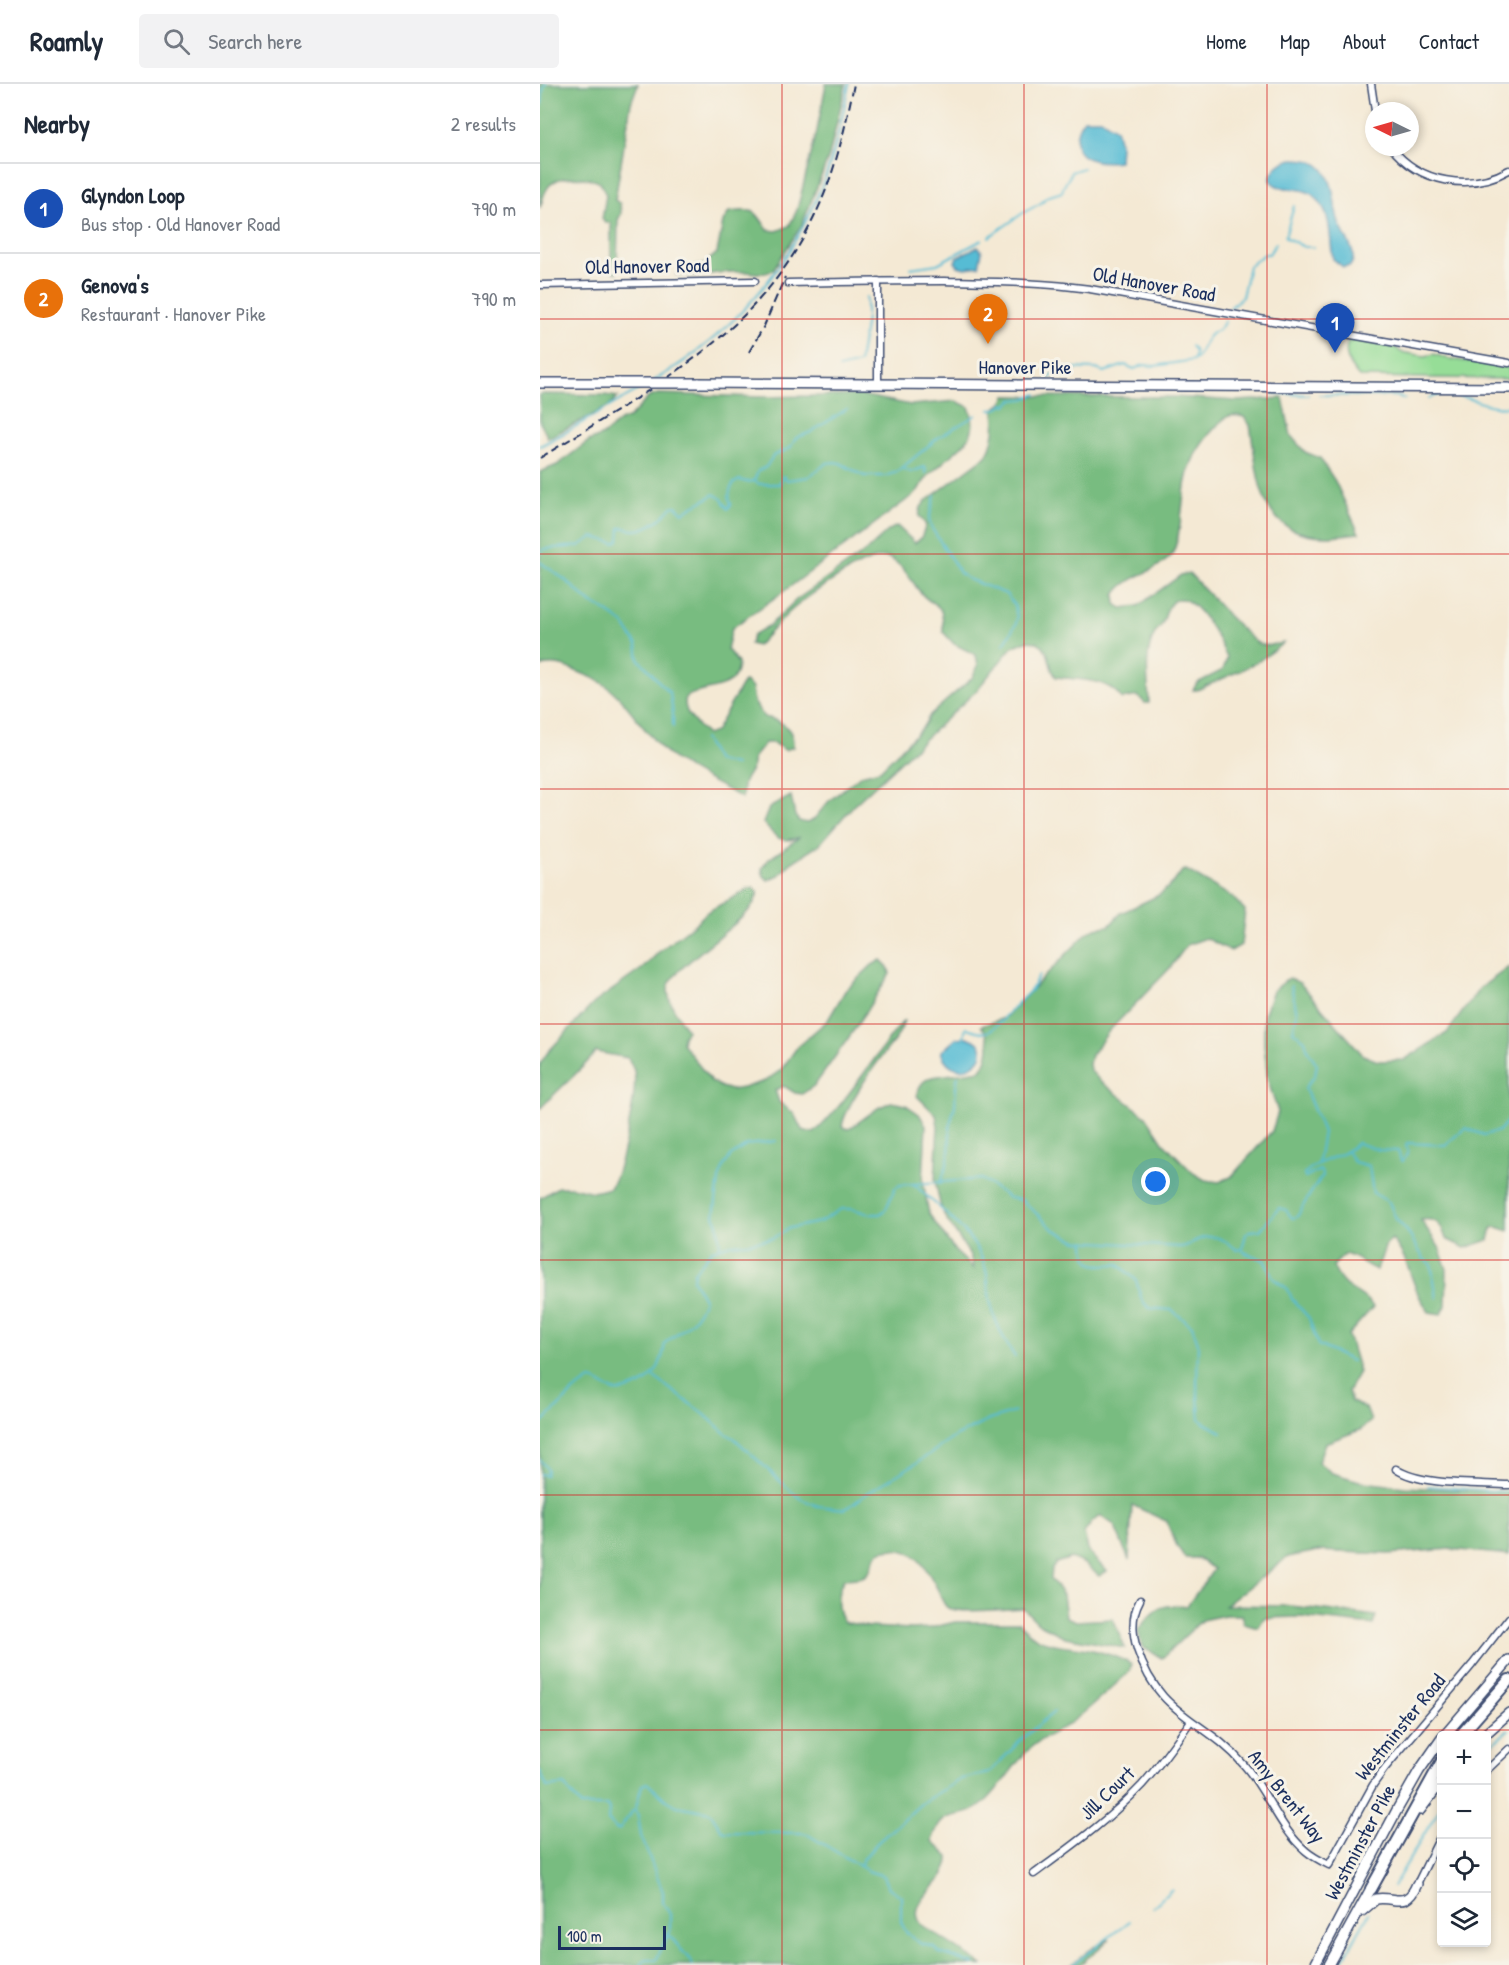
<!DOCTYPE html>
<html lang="en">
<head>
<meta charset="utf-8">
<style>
  :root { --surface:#fff; --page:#f2f2f3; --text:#1f2937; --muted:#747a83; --line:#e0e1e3; --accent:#ea580c }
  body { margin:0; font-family:"Patrick Hand",sans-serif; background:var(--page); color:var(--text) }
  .controls { position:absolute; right:18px; bottom:18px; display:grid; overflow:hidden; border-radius:6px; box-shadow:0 3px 9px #0003 }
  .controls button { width:54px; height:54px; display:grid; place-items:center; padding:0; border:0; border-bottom:2px solid var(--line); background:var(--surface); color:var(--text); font:30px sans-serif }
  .compass { position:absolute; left:825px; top:18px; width:54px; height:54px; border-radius:50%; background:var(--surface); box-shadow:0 3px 9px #0003; rotate:275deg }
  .scale { position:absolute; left:18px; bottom:15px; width:108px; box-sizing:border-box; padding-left:6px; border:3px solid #1b2f5e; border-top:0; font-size:16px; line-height:21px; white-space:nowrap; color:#1b2f5e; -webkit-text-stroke:4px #f7f3e8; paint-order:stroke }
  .you { position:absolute; left:616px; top:1098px; width:21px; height:21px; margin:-15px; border:4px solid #fff; border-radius:50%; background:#1a73e8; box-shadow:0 0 0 9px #1a73e833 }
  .badge { display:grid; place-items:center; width:39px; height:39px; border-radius:50%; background:var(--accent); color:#fff; font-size:20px; font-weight:700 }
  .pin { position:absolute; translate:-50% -50px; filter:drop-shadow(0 2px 3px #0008) }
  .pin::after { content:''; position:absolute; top:32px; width:21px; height:18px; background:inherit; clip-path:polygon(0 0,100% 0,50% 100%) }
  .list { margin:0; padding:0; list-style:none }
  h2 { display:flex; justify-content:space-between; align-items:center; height:78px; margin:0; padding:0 24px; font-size:26px }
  h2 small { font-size:20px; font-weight:400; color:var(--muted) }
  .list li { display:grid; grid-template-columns:39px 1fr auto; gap:18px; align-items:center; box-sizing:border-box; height:90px; padding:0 24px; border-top:2px solid var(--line) }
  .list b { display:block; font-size:22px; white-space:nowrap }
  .list p { margin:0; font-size:20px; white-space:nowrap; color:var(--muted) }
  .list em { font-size:20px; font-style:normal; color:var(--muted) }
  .icon { flex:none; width:33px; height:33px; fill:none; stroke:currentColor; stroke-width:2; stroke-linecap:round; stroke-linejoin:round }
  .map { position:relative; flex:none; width:969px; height:1881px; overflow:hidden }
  header { display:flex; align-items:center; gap:36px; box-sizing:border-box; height:84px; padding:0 30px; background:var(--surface); border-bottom:2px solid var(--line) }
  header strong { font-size:28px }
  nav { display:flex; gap:33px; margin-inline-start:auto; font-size:21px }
  .search { width:420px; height:54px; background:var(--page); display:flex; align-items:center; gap:15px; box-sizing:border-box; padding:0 21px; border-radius:6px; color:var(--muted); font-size:22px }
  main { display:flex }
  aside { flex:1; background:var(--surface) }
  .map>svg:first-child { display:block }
</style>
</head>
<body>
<header>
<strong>Roamly</strong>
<div class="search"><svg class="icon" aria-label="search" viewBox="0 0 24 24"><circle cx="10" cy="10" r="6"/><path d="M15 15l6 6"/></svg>Search here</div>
<nav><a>Home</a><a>Map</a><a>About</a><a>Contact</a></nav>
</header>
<main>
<aside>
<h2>Nearby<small>2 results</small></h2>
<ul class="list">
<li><span class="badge" style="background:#1a4fb4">1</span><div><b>Glyndon Loop</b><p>Bus stop · Old Hanover Road</p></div><em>790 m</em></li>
<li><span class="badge" style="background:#e8710a">2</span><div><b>Genova's</b><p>Restaurant · Hanover Pike</p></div><em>790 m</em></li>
</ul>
</aside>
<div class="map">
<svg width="969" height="1881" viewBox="0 0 969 1881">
  <rect width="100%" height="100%" fill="#f7f3e8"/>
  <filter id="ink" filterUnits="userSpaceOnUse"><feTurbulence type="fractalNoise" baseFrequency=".0167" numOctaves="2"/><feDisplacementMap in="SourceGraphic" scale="12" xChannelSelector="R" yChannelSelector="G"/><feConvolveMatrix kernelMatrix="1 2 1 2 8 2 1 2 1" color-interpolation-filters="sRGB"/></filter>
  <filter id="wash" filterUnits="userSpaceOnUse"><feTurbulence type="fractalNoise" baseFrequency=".008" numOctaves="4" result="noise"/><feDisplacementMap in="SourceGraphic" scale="24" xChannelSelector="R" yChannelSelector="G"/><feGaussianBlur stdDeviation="1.35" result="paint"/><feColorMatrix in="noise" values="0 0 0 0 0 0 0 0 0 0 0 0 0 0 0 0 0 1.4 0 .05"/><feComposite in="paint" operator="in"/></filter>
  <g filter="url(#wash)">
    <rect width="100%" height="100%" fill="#f4e9d4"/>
    <path fill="#96dd97" stroke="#58867a" stroke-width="1.5" d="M816,256L855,263L861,268L885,272L894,270L909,275L969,283V295L819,293C810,283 803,270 808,257Z"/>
    <g fill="#78bc80" stroke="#4a766f" stroke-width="1.5">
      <path d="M0,0H98L91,19L75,116L80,120L81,130L78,136L77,189L71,186V139H65L62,135L66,111L60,98C46,93 20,89 9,102C4,108 2,117 0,124Z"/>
      <path d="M286,0H306L289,72L262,141L233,186C224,192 215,188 205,188C182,186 159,194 136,191L144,183L163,181L177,169L183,138L189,128C216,125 213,124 228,146L237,147L249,142L257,126L277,47Z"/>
      <path d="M0,310L65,311L78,313L68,323L8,354L0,338Z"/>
      <path d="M118,310L224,313L321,311L371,321L416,317L429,323C434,336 435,346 426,358L388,392L376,409L243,508L192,544L187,565L198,579C198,609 164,602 146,613C141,628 157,641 167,651L175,648L204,597L212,604L214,618L224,633C241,636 255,645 253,663L245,666L233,659H225L213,674C215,685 207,689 204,698C202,703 203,709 202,714C178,700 153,690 130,672C105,652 91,620 65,601C57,594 45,591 36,587C24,582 12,578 0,583V388L17,381L49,357L63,351L80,337L90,333L109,313Z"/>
      <path d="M466,312L634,313L698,317L743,314L751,352L765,368L780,374L795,397L819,449C808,450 797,452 786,452C716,452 719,393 710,341L704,333C687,329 685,333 674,345C660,360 650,377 646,397C642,415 641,460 630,473C614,490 587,491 575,511L576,520L582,524L598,522L641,491L649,489C663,503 705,553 719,560C726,563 736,560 743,559C720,580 686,593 657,606H653L657,599L683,586L687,574C681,560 655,507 635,516C627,520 626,532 622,540C620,544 616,546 614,551C604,571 608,597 609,619H605L598,612L582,615C568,594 539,596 516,593L512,586L508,571L503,562L497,558L486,557L472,563L436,607L313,722L279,761L251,779L239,791L228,796L223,791L222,784L229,775L260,753C240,760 237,754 223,739L229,724L251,712L255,732L259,737L267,739L274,735L289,717L321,691L340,686L383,643L390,631L432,594L438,582L436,571L414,560L403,548C404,511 393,528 377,504C370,494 362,480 349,474C331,467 267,512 253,525C240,536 229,550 217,562L210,560L213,551L230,541L256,516L325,468L349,446L357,442L375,459L381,454L386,441L379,432L381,423L387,416L446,372C455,357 456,342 454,325L462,319Z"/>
      <path d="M646,786L692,813L705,826L701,861L691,867L666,854L647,861L630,884L569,947L551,971L549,980L550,986L561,998L606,1032L623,1058L653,1089L665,1096L679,1098L691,1093L732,1047L738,1028L728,997L724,961V931L733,907L749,894L760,899L823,971L838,977L864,976L907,949L940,904L969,883V1147L957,1143L952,1144L949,1156L925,1164L906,1155C902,1142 897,1133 881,1136L899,1163L907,1185L906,1222L901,1230L889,1228C886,1223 882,1217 879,1212C870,1192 867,1172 852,1155L846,1160L837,1186C825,1182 818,1173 805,1170L793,1182C804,1210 820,1204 833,1223L808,1251L819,1288L808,1307L811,1318L826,1324L831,1337L820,1346L785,1359L778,1378L792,1389L823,1398L865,1403L969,1408V1471L910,1465L848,1470L778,1467L748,1473L686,1521L751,1522L836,1532L833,1541L761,1533L724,1534L718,1544L704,1540L701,1531H685L662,1536L622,1574L602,1563L598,1546C615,1525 619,1519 647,1522L674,1485L657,1474H645L637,1462L626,1437L592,1421L589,1476L574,1441L561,1432L553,1437L544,1449L549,1469L567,1487L559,1492L545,1480L531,1474L516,1479L512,1485L511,1495L523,1511L526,1533L536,1537L573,1535L585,1564L525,1553L499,1540L483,1524C468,1525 419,1530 408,1524C403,1521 401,1513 399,1508C387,1485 376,1461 345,1466C330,1468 335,1489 322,1493C317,1495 309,1494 304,1495C296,1508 295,1526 304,1538L329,1543L372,1545L390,1544L415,1538H480C495,1563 522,1560 547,1565C562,1568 579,1572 592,1581L588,1589C570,1605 552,1623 533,1637C520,1647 502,1653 490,1664C473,1681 461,1704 443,1720C421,1740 403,1719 392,1757L409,1773C411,1800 362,1817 382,1841L442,1881H0V1114L18,1103H32L53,1108L70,1104C81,1087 98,1007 94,987C93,983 90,978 88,974L56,968C39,989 18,1005 0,1025V980L8,968L54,919L103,884L121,866L156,839L167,828L212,803L218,808C217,812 215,817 213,821C200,842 131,884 128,904C127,919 140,934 147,946L143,952L142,959L171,997L181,1003L191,1006L203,1004L225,997L241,986L258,962L288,936L305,907L332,881L341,876L348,883L350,890L314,946L275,1001L262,1010L255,1009L244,1002L235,1006L239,1018L254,1030L262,1046L274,1049C309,1016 333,973 364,936C361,951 351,960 342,972C330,988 304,1025 302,1043L309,1045L338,1024L351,1018L366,1021L379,1030L386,1041L383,1097L389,1130L415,1167L434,1185L430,1171L405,1133L400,1120L395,1096L398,1042L396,1031L377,1012C378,1003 383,996 392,993L441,986C450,973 453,954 441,942L464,934L546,850L555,844L569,842L581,829L619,811L634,798L642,787Z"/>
      <path d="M570,1855L539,1881H531L554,1863Z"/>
    </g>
    <g fill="#56bcd4" stroke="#387699" stroke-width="1.5">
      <path d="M544,35H561L576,45L580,60L579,77C564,79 537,79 536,57C536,49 539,41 544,35Z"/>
      <path d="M753,75C764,75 775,76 783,85C796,101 793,121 799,139C803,149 810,158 813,169C814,174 813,178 810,182L803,183L793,175C790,158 791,138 783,123C767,94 742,113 730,96C733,83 741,78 753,75Z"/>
      <path d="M437,163H439L442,168L439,182L425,184L418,182L415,178L417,173Z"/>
      <path d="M427,953C467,965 416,1008 401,968L417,954Z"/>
    </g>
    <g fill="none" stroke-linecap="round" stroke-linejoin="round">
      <g stroke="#56bcd4" stroke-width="2">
        <path d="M0,25C5,17 0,7 6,0"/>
        <path d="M449,153L483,129L501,119L506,113L522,108C524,97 529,97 531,88L543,84"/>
        <path d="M745,153L754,122"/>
        <path d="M745,153L764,163H773"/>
        <path d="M370,184L397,180L442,156"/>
        <path d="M690,224L702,213L709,182L724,170H729L736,159"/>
        <path d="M651,262L655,268L654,276"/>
        <path d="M299,284L319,279L326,235V213"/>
        <path d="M509,294L522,284L556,285L564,288L585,281L594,285L604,281L615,282L654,276L657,274C663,264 667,248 679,246L685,237"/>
        <path d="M115,296C195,248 250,184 284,97C296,66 302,33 309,0"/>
        <path d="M731,309L768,311"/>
        <path d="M779,311L856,312L865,315"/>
        <path d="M889,315C905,302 936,319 954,322C959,323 964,322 969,323"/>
        <path d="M450,326L459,324L463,320L467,321L472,316L484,315L497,310"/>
        <path d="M0,362L28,347L103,303"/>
        <path d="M362,384L371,388L385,383L386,389"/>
        <path d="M214,397L218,387L226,383L233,372L250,364L256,354L271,348L307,325"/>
        <path d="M395,412L389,435L391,443L420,489L428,495L466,510L474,520L477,533L476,540L464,560"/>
        <path d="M0,469L4,465L39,462L53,453L75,459L79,456L80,444C86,443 89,446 95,446C108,446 125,432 132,423L136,422L143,429C153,420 164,418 174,410L182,415L188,425L191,420C187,411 190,399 200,396L206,398L214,397L219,400H239L243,392L247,396L268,393L287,379L294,378L300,379L324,392H346L357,388L399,353L436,331"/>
        <path d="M0,478L24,495L52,520L60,523L83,539L97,561L99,576C111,586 118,599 130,609L133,630V643"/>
        <path d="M164,655L177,677L195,681"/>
        <path d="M751,902L757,929L753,947L765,956L768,967L777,980L775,991L765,1004L783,1048L778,1078"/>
        <path d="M423,956L426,944C434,945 444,952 451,946C456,942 457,939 464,936V933L491,906L499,891"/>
        <path d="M807,1067L814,1078L829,1082L833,1109L849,1118L856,1135L867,1147L884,1175L891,1180L897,1214"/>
        <path d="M400,1099C411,1075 409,1068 410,1044C410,1036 414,1028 415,1021C416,1011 415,1002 418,992"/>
        <path d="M374,1100C397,1123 437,1151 445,1183C448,1192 448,1201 449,1210C453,1235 462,1253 475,1273"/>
        <path d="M545,1158C545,1186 556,1181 578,1180L596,1196L602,1217L609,1224L632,1226L652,1242L658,1259L657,1301L660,1335L664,1339L682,1348"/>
        <path d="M180,1162L178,1140L174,1132L179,1095L184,1082L191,1072L207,1061L236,1057"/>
        <path d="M702,1165L706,1150L710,1147L720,1146L739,1124L746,1126L752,1134L757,1133C765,1119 772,1104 783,1092L780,1086L765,1093L764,1090C781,1073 800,1076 817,1059L839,1066L858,1067L861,1077H863L868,1068L866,1062L867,1059L905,1061L925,1044L944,1051L959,1047L969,1035"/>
        <path d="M114,1293L164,1330L185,1349L194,1354L253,1409L263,1416L278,1422L304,1425L309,1423L329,1408L378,1378L416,1352L449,1336L475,1328"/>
        <path d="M0,1341L34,1307L50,1296C59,1296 65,1305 75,1307C82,1308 87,1306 93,1304C115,1297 122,1280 125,1259C145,1242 155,1241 164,1215L153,1196L154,1188L172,1166L191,1160L207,1159L233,1154L250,1144L280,1138L301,1125H312L330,1130H340L346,1125L355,1104L360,1101L442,1095L469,1114L482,1116L513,1145L537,1157L640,1163C646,1163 648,1161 653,1158C672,1148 682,1153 697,1166L702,1165L704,1168L724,1176L734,1195L748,1205L752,1215L769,1234L778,1261L812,1277"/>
        <path d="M0,1376L7,1385L6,1391L0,1390"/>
        <path d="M888,1402L969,1408"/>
        <path d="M946,1665L969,1646"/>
        <path d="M0,1687L7,1703L24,1701L41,1722H67L69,1726L68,1736L77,1746L80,1745L92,1727H95L102,1701L107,1699L125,1715L137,1722L170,1728L181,1745L185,1748L265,1749L328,1787L344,1792L349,1804L361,1812V1838L366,1848L381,1860L394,1863L400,1869L434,1880"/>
        <path d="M95,1727L98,1731L101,1752L123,1808V1819L130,1830V1847L116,1876"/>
        <path d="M320,1782L324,1774L338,1758L383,1718L421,1695L449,1689L483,1654L514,1628"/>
        <path d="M853,1803L902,1720"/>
        <path d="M613,1823L632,1805"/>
        <path d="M129,1851L150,1876L152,1881"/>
        <path d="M100,1881L106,1876H116"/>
        <path d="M532,1881L590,1837"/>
        <path d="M800,1881L829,1829"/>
      </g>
    </g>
  </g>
  <g filter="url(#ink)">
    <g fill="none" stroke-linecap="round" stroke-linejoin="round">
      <defs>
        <g id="minor">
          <path d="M831,0L835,27"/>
          <path d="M851,63C879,99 930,108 969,86"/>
          <path d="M248,199C300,198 352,197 404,197C454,198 501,198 550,205L969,279"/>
          <path d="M0,201L215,197"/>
          <path d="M338,300V197"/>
          <path d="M856,1385C880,1402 939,1399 969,1401"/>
          <path d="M600,1516C591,1532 592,1548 597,1565C619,1633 664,1634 704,1681C727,1707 739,1744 766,1767C773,1773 781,1777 789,1781L833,1701L845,1684L932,1581L969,1534"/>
          <path d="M946,1687L969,1665"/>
          <path d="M494,1790C532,1762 570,1735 602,1701C620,1681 635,1659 650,1638"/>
          <path d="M877,1800L902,1749"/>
        </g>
        <g id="trunk">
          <path d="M0,299H80"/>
          <path d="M158,299L969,304"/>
          <path d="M904,1652L969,1576"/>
          <path d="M943,1652L969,1629"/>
          <path d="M880,1726L902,1697"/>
          <path d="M822,1827L836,1815C856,1812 866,1826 877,1800"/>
          <path d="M775,1881L858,1724L879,1687L902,1654"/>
          <path d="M789,1881L834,1799"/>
        </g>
        <g id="motorway">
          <path d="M920,1652L969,1596"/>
          <path d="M831,1805L902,1677"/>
        </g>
      </defs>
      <use href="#minor" stroke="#3c4b70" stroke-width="9"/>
      <use href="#trunk" stroke="#3c4b70" stroke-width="12"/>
      <use href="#motorway" stroke="#3c4b70" stroke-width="14"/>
      <use href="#minor" stroke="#fff" stroke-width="6"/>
      <use href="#trunk" stroke="#fff" stroke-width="9"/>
      <use href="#motorway" stroke="#fff" stroke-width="10"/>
      <g stroke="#1b2f5e" stroke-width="2" stroke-dasharray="9 4.5" stroke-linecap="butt">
        <path d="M209,268L224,242L245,193"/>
        <path d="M0,374C113,303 226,248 281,118C297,80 306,40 314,0"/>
      </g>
      <defs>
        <path id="trunk-bridge" d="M80,299H158"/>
      </defs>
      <use href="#trunk-bridge" stroke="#3c4b70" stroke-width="12" stroke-linecap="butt"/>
      <use href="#trunk-bridge" stroke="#fff" stroke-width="9"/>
    </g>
  </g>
  <path fill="none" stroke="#d62828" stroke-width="1.5" stroke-opacity="0.55" d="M242,0V1881M484,0V1881M727,0V1881M0,235H969M0,470H969M0,705H969M0,940H969M0,1176H969M0,1411H969M0,1646H969"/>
  <g text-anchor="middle" stroke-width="6" stroke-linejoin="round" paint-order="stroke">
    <g font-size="20" fill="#1b2f5e" stroke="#f7f3e8">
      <text transform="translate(107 182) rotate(-1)" y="7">Old Hanover Road</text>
      <text transform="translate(614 200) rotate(10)" y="7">Old Hanover Road</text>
      <text x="485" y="290">Hanover Pike</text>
      <text transform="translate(860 1643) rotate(-51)" y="7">Westminster Road</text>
      <text transform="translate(567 1709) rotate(-44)" y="7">Jill Court</text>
      <text transform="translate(747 1712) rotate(52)" y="7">Amy Brent Way</text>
      <text transform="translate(820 1758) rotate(-62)" y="7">Westminster Pike</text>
    </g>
  </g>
</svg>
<div class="controls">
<button>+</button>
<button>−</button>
<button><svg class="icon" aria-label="locate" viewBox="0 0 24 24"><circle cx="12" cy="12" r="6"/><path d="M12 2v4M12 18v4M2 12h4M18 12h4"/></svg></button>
<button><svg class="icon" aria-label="layers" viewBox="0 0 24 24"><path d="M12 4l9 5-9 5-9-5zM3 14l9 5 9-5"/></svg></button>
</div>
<svg class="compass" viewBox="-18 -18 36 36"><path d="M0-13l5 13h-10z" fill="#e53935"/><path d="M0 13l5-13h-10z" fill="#747a83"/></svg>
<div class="scale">100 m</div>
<div class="you"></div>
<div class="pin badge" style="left:795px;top:269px;background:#1a4fb4">1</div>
<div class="pin badge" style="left:448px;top:260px;background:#e8710a">2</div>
</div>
</main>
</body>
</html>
